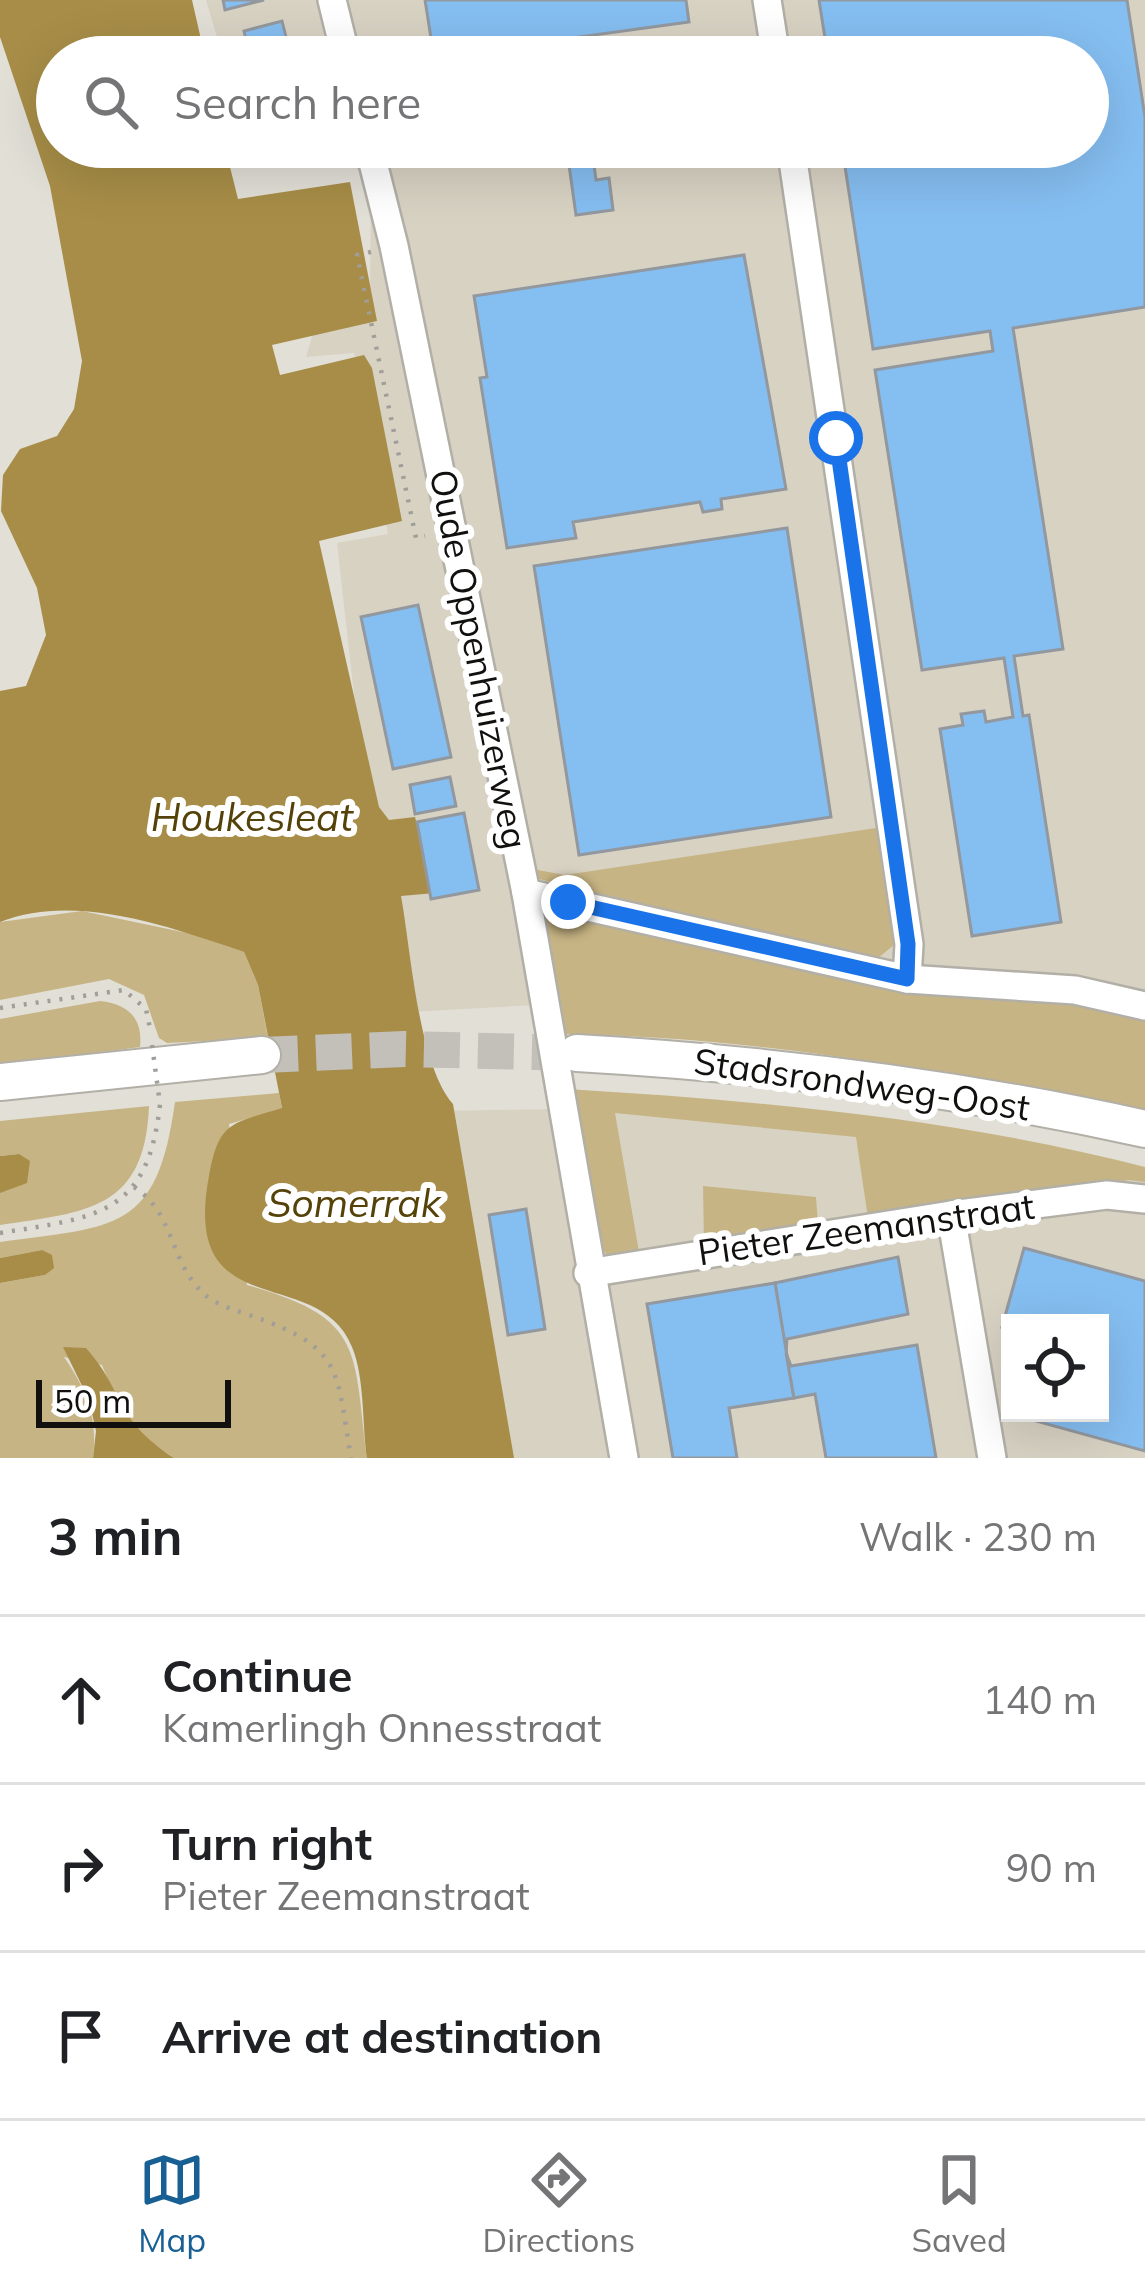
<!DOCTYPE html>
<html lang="en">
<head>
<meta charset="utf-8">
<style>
  :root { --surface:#fff; --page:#f6f6f6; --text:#202124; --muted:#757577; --line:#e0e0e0; --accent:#185f93 }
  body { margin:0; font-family:Mulish,sans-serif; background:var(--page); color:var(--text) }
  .controls { position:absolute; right:36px; bottom:36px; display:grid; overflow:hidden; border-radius:0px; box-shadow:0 12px 48px #0002 }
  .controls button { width:108px; height:108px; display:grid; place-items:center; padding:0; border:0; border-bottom:3px solid var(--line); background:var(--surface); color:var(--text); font:60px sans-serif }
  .scale { position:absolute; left:36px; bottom:30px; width:195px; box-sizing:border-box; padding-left:12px; border:6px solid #11100e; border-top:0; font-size:33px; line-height:42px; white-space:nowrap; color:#11100e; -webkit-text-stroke:9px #fff; paint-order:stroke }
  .stop { position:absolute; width:36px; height:36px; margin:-27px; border:9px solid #1a73e8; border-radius:50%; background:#fff }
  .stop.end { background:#1a73e8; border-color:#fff; box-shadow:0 3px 12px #0008 }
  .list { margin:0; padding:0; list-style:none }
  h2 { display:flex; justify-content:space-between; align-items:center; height:156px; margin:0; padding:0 48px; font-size:51px }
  h2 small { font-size:39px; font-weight:400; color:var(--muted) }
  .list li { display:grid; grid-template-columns:78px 1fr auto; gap:36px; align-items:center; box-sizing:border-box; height:168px; padding:0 48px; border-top:3px solid var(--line) }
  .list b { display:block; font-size:45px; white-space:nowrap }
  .list p { margin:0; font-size:39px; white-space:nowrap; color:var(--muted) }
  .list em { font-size:39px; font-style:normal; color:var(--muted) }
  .icon { flex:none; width:66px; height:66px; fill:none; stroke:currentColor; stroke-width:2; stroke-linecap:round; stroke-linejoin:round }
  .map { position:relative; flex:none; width:1145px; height:1458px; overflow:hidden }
  .search { position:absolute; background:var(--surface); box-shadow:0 12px 48px #0002; left:36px; right:36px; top:36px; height:132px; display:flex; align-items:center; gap:30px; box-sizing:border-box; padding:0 42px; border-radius:66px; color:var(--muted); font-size:45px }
  .sheet { height:660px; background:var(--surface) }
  nav { display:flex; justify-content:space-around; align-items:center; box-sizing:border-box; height:168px; border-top:3px solid var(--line); background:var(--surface); font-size:33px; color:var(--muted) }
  nav a { display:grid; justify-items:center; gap:6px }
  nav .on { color:var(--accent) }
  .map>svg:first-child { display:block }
</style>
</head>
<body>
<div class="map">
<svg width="1145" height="1458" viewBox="0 0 1145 1458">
  <rect width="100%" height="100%" fill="#e2dfd7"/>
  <g fill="#d8d2c3" fill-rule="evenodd">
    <path d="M206,0H1145V1069L715,995L409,1012L368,819L337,543L388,534L354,353L306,357L317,319L370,310L371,169L254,164L249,147H1088V57H223Z"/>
    <path d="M628,1108L1145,1171V1458H494L433,1111ZM1010,1323H1100V1413H1010Z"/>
  </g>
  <g fill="#c7b484">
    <path d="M876,828L895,929L894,945L878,958L559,884L535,878L527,868L565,875Z"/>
    <path d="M82,911L192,934L244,952L258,985L268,1038L167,1043L159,1038L144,995L109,979L0,1000V922Z"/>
    <path d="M558,912L1087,1002L1145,1017V1114C952,1072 756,1036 557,1034L538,930L545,917Z"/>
    <path d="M100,1001C128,1004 143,1018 140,1047L0,1066V1019Z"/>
    <path d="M567,1089C763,1101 955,1118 1145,1167V1182L1129,1180L868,1218L856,1137L615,1113L639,1252L608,1257L600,1244Z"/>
    <path d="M279,1093L282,1109L229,1124L247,1285C365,1318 353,1349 367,1458H174L143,1437L121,1412L102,1365L64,1357C86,1389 98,1418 93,1458H0V1283L45,1275L42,1250L0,1258V1242C117,1226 157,1232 175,1102Z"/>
    <path d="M149,1106C145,1210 87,1212 0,1225V1193L19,1154L0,1156V1121Z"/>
    <path d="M703,1186L816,1197L818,1223L704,1245Z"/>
  </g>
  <g fill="#a78d47">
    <path d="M0,0H192L205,57H57V147H225L238,199L350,182L377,321L272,345L280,375L364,355L372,368L402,521L319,541L379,807L389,820L415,817L435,893L401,896C411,950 418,1064 453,1104L514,1458H367C362,1425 365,1378 352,1347C318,1262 180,1328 209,1176C219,1121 231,1124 282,1108L258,985L244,952C171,927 75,892 0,922V691L26,686L46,635L37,588L1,511L3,475L20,449L57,436L74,409L82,361L50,186L0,37Z"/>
    <path d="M19,1154L30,1161L27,1183L0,1193V1156Z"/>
    <path d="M42,1250L52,1255L54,1268L45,1275L0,1283V1258Z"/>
    <path d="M63,1347L86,1348C126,1393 112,1417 174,1458H93L96,1431L89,1400Z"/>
  </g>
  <g fill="#85bef1" stroke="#92989e" stroke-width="3">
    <path d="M223,0H264L225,10Z"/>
    <path d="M425,0H686L689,22L434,57Z"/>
    <path d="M819,0H1127L1145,117V307L1013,328L1063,649L1014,656L1023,716L1029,715L1061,922L972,936L940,729L963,725L961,714L984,711L986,722L1013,717L1004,658L922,670L875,370L993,351L990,331L873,349L842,147H1088V57H828Z"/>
    <path d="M282,21L291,57H250L244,31Z"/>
    <path d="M273,147H314L316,156L278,165Z"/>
    <path d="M575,147H600L592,150L596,180L609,178L613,210L576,215L569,165L577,164Z"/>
    <path d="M744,255L786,489L721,499L722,509L703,512L700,502L573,522L576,538L507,548L480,378L487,377L474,296Z"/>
    <path d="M787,528L831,817L579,855L534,566Z"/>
    <path d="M418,605L451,757L393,769L361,617Z"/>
    <path d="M450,777L456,806L415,814L410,785Z"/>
    <path d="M464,813L479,890L431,899L417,822Z"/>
    <path d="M526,1209L545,1329L508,1335L489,1215Z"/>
    <path d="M1024,1248L1145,1281V1451L1014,1415L1100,1413V1323L1002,1327Z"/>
    <path d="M898,1257L908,1314L787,1339L786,1353L775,1283Z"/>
    <path d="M775,1283L794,1398L729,1408L737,1458H673L647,1304Z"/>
    <path d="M917,1345L936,1458H826L815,1394L794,1398L786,1353L791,1366Z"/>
  </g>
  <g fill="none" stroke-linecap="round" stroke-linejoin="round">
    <path stroke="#c3c0b9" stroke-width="36" stroke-dasharray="36 18" stroke-linecap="butt" d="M262,1055L404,1049L577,1053"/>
    <defs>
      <g id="minor">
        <path d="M332,0L346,57"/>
        <path d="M767,0L776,57"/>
        <path d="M369,147L394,246L526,893L624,1458"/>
        <path d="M791,147L909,944L907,979"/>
        <path d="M526,893L907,979L1075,990L1145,1006"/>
        <path d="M951,1215L992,1458"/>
        <path d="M588,1273L951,1215L1107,1195L1145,1199"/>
      </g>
      <g id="major">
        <path d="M577,1053C769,1064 957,1087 1145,1129"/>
        <path d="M0,1082L262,1055"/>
      </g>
    </defs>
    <use href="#minor" stroke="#b2afa7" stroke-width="32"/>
    <use href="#major" stroke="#b2afa7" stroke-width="40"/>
    <g stroke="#a09e98" stroke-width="4.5" stroke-dasharray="3 9" stroke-linecap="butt">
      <path d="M371,252L357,255L416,538L425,536"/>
      <path d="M0,1008L124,990L146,1009L151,1033"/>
      <path d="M134,1187C175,1213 169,1262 204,1294C217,1306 239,1311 255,1317C345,1349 336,1372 351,1458"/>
      <path d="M0,1233C97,1217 148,1216 160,1104"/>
    </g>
    <use href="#minor" stroke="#fff" stroke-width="27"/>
    <use href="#major" stroke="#fff" stroke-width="36"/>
    <path stroke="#a09e98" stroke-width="4.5" stroke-dasharray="3 9" stroke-linecap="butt" d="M152,1045L160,1104"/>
  </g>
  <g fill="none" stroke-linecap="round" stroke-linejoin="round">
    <path stroke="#1a73e8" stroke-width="15" d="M568,902L907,979L908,944L836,438"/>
  </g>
  <g text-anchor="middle" stroke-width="12" stroke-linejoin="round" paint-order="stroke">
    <g font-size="36" fill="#11100e" stroke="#fff">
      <text transform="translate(479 659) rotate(79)" y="13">Oude Oppenhuizerweg</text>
      <text transform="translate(862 1084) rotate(8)" y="13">Stadsrondweg-Oost</text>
      <text transform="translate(866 1229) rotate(-8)" y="13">Pieter Zeemanstraat</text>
    </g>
    <g font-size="39" font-style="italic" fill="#554209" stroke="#fff">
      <text x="252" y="831">Houkesleat</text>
      <text x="354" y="1217">Somerrak</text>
    </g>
  </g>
</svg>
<div class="controls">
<button><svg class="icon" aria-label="locate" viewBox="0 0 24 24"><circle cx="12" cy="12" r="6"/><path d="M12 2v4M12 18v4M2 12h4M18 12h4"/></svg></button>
</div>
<div class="scale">50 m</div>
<div class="stop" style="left:836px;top:438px"></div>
<div class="stop end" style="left:568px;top:902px"></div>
<div class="search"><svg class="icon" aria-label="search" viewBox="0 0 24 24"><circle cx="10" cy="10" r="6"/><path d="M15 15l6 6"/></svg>Search here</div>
</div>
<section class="sheet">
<h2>3 min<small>Walk · 230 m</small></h2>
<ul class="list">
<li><svg class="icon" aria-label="ahead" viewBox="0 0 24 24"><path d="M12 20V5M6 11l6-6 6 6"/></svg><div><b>Continue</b><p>Kamerlingh Onnesstraat</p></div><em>140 m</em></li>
<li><svg class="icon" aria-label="right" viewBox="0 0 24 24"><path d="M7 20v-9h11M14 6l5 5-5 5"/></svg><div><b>Turn right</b><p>Pieter Zeemanstraat</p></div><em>90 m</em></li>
<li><svg class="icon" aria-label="arrive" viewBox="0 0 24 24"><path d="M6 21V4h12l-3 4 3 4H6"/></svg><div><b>Arrive at destination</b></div></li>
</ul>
</section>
<nav>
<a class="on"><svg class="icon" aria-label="map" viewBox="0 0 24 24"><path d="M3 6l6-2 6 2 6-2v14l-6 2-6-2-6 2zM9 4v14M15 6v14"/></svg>Map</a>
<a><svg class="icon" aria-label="directions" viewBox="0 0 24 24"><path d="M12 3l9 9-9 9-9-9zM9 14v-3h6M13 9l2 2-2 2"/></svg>Directions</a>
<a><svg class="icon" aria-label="saved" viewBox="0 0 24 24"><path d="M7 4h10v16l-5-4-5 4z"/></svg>Saved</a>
</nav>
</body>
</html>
